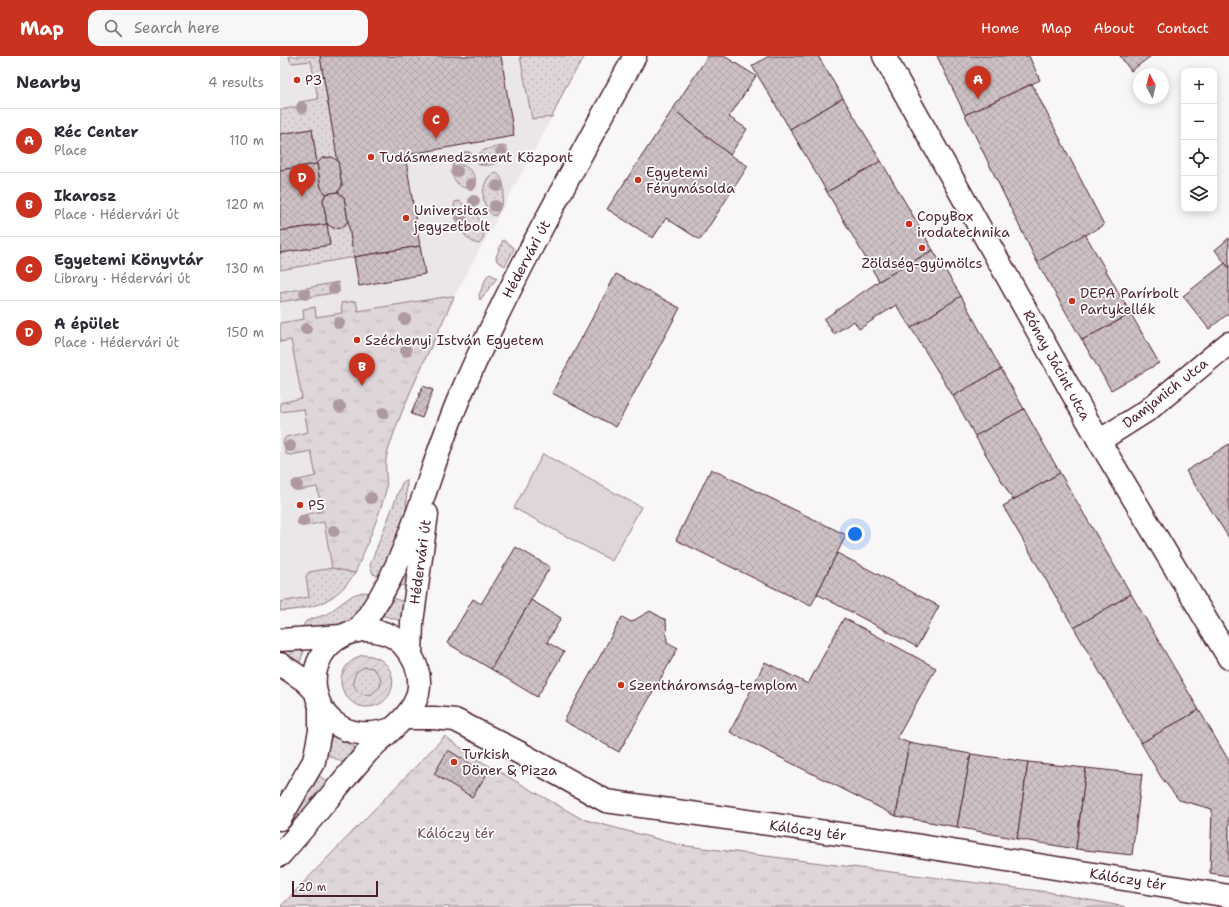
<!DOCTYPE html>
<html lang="en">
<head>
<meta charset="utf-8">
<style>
  :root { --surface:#fff; --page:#f7f7f7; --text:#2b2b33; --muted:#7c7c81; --line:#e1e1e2; --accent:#c8321e }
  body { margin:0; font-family:"Shantell Sans",sans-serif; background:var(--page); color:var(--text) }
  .controls { position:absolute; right:12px; top:12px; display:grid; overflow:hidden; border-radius:8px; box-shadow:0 2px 10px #0003 }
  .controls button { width:36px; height:36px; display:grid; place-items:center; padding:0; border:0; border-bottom:1px solid var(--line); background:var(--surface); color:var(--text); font:20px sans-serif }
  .compass { position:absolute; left:853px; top:12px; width:36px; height:36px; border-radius:50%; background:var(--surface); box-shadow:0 2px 10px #0003; rotate:353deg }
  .scale { position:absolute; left:12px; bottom:10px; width:86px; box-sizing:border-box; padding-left:4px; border:2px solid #4a1f2b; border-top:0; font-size:11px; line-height:14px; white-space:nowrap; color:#4a1f2b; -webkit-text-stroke:3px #fff; paint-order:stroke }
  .you { position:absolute; left:575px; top:478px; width:14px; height:14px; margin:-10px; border:3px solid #fff; border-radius:50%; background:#1a73e8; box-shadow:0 0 0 6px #1a73e833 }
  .badge { display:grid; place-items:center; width:26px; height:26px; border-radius:50%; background:var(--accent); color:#fff; font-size:13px; font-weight:700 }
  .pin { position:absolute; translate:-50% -33px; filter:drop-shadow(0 1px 2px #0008) }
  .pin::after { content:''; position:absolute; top:21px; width:14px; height:12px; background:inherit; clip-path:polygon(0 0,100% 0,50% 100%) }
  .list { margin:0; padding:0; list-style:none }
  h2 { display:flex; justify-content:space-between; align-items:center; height:52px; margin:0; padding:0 16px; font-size:17px }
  h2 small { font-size:13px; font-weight:400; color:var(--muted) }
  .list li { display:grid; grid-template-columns:26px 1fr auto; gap:12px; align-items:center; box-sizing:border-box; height:64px; padding:0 16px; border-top:1px solid var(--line) }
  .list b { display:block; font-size:15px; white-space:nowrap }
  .list p { margin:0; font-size:13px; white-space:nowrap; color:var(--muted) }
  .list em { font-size:13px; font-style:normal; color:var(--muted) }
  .icon { flex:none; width:22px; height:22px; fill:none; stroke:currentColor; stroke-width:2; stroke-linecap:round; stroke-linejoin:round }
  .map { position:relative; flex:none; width:949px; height:851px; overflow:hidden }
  header { display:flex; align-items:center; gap:24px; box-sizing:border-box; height:56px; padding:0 20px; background:var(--accent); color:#fff }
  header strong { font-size:19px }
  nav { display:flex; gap:22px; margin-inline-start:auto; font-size:14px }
  .search { width:280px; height:36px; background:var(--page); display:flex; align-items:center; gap:10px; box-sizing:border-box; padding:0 14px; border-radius:12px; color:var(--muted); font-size:15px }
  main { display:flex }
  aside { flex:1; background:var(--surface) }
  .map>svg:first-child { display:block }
</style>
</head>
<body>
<header>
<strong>Map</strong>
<div class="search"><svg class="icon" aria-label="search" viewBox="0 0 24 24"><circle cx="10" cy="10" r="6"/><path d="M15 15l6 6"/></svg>Search here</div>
<nav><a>Home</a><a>Map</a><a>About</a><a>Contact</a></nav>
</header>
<main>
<aside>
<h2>Nearby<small>4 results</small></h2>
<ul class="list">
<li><span class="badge">A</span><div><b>Réc Center</b><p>Place</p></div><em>110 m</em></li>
<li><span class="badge">B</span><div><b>Ikarosz</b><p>Place · Hédervári út</p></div><em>120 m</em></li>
<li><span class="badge">C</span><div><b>Egyetemi Könyvtár</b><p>Library · Hédervári út</p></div><em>130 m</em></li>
<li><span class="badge">D</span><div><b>A épület</b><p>Place · Hédervári út</p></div><em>150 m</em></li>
</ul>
</aside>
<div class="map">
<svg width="949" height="851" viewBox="0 0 949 851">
  <defs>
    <pattern id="grass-dots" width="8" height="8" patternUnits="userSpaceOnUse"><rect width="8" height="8" fill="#ded6d9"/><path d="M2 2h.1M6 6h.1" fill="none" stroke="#c0b7ba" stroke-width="1.8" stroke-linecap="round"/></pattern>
    <pattern id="park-tufts" width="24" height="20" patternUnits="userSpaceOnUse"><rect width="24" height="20" fill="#ded6d9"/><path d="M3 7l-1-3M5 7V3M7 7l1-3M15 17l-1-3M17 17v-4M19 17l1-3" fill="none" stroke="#c0b7ba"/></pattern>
    <pattern id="garden-furrows" width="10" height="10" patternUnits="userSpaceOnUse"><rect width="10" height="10" fill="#ded6d9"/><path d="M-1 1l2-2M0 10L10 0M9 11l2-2" fill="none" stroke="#c0b7ba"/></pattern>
    <pattern id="building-cross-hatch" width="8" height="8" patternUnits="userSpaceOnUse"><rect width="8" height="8" fill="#cdc1c4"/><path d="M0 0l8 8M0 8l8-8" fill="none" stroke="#b2a5a9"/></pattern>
  </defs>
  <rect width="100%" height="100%" fill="#f8f6f7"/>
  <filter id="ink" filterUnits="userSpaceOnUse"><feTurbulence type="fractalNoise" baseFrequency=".025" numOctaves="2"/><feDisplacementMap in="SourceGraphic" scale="8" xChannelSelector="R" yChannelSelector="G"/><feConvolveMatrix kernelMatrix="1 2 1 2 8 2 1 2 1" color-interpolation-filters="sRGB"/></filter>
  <g filter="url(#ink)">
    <path fill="#ebe6e8" d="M0,0H260L272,61L174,241L120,362L107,396L105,410L106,433L75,517L64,532L39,549L21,554L0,555Z"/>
    <g fill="url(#grass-dots)" stroke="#947a82">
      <path d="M9,0H40L58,105L52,101L42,102L37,108L32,73L0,78V54L16,51L19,46L38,43L31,5L12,7L10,5Z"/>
      <path d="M240,0H305L286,30L272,61L252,63Z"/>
      <path d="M222,90L226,91L228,95C222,104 207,116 197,105C196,93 213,92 222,90Z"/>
      <path d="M177,107C187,110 198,118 195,129C183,137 175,127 171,116L173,108Z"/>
      <path d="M215,116C229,124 224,148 216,159L214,160C199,151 200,123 215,116Z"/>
      <path d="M179,145C192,154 207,166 203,183L199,188C185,187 170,159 175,146Z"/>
      <path d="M68,165L74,201L0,214V197L50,189L47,168L53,172L63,171Z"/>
      <path d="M223,184L231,189L234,193L225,210L217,205L216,201Z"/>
      <path d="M210,218L217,222L200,244L199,239L207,220Z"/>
      <path d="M58,226L59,236L0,246V237Z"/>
      <path d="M127,423L126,461L101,521L93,518L90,509L122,427Z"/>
      <path d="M130,502L129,532L116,527Z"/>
      <path d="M52,512L75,517C56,546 34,553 0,555V546L29,541L26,520L29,516Z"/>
      <path d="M83,536L91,537L73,564L54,572L21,573L26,565L47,558L73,539Z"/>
      <path d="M109,541L125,546L122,565L101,559Z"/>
      <path d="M13,592L24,595L20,606L9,602Z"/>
      <circle cx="87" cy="625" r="14"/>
      <path d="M52,680L75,691L64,707L46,698Z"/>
      <path d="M37,718L49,727L16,769L12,766Z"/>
    </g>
    <g fill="url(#park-tufts)" stroke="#947a82">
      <path d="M171,240L174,241C152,290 124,343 108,395C103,409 108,421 106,434C100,458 85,494 75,517L52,512L44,466L24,470L19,469L17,465L20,460L42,455L37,431L18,434L13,433L11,430L14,425L36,420L31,395L11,399L6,398L3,385L6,381L28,376L24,353L0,356V347L22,342L11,284L0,286V267L24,263L23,253L35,251L36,261L62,257L61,247L76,245L78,255Z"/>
      <path d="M165,680L190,699L302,763L400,789L768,836L846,851H0Z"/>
    </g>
    <path fill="url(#garden-furrows)" stroke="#947a82" fill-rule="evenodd" d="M82,599C122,599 122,650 87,651C79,651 71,647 66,640C54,622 65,606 82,599ZM84,611L93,612L101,622L100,631L90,639C80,639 75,635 73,625L76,616Z"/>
    <path fill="#ded6d9" stroke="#947a82" d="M263,398L361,451L332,505L234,452Z"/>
    <g fill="url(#building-cross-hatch)" stroke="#4a1f2b">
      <path d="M40,0H221L234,80L125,99L140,190L74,201L64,141L58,136L62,130Z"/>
      <path d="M428,0H444L476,20L449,61L467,73L450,99L393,53Z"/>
      <path d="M489,0H538L563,42L510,73L472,10Z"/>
      <path d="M657,0H749L760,24L685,59Z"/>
      <path d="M840,0H871L851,15Z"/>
      <path d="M752,28L824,169L757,206L685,59Z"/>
      <path d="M563,42L601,105L547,136L510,73Z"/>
      <path d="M393,53L450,99L468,110L420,184L386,162L373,182L327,153Z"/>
      <path d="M32,73L37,108L0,114V78Z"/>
      <path d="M52,101L58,105L62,130L58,136L46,138L41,132L37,108L42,102Z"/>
      <path d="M601,105L653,194L599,225L547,136Z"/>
      <path d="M37,108L41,132L46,138L43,144L47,168L0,175V114Z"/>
      <path d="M58,136L64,141L68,165L63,171L53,172L47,168L43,144L46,138Z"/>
      <path d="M47,168L50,189L0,197V175Z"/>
      <path d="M805,178L851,258L802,284L757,206Z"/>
      <path d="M949,182V212L935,194Z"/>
      <path d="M140,190L145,218L79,230L74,201Z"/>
      <path d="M653,194L681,240L631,272L616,249L579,273L574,265L554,278L544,263L599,225Z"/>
      <path d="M945,207L949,212V257L929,273L903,240Z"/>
      <path d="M336,218L400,252L336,371L272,337Z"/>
      <path d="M681,240L721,313L673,340L631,272Z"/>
      <path d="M851,258L879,307L831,334L802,284Z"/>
      <path d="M721,313L744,353L695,380L673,340Z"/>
      <path d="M143,330L153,334L142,362L131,358Z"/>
      <path d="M744,353L780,417L733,444L695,380Z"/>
      <path d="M949,388V482L906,415Z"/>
      <path d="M431,413L566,479L531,550L396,484Z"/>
      <path d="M780,417L851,538L794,572L723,450Z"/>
      <path d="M236,491L270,511L211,613L167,587L193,543L201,548Z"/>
      <path d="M557,497L659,550L637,591L537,538Z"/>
      <path d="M851,538L919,654L861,687L794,572Z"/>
      <path d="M251,544L281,562L267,586L284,596L257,641L211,613Z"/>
      <path d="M370,555L386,564L387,586L398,592L339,696L284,665L342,561L351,566Z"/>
      <path d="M564,562L656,612L617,682L629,687L616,760L450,676L485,606L528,628Z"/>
      <path d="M919,654L949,705V820L930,817L932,753L899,744L881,721L861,687Z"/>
      <path d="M629,687L691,698L677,771L616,760Z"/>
      <path d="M168,694L207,718L192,741L154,718Z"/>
      <path d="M691,698L748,706L737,783L677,771Z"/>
      <path d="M748,706L806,712L796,793L737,783Z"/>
      <path d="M806,712L862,718L852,799L796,793Z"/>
    </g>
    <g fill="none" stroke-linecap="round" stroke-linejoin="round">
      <defs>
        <g id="minor">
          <path d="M604,0L819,385L949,602"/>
          <path d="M819,385L868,354L949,287"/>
          <path d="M0,584L62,580"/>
          <path d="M0,608L24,624L35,635"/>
          <path d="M125,662H154L175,664L240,697L326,745L609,785L949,840"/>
        </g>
        <g id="tertiary">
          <path d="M77,575C131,507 146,419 180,340C231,223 294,112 355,0"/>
          <path d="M131,598L132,566L147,458"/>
          <path d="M0,763L34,705L40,675V651"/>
          <path d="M0,799C30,766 57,731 86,698C103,678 132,663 138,637C142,619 135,602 123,589C113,577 92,572 76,575C6,592 30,700 111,673"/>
        </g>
      </defs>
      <use href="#minor" stroke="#4a1f2b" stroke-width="25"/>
      <use href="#tertiary" stroke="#4a1f2b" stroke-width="25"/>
      <use href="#minor" stroke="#fff" stroke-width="22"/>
      <use href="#tertiary" stroke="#fff" stroke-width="22"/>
    </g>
    <g fill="#ad999e">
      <circle cx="22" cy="52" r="6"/>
      <circle cx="221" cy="97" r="6"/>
      <circle cx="187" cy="101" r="6"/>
      <circle cx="202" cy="104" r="6"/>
      <circle cx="177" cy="115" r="6"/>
      <circle cx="191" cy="128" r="6"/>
      <circle cx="217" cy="130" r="6"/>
      <circle cx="194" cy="145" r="6"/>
      <circle cx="215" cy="150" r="6"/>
      <circle cx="182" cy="160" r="6"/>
      <circle cx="54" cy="233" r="6"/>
      <circle cx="25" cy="238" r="6"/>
      <circle cx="125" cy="263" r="6"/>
      <circle cx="59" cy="267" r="6"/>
      <circle cx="26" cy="273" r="6"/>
      <circle cx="126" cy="295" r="6"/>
      <circle cx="60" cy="351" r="6"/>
      <circle cx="103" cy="357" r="6"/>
      <circle cx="10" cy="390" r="6"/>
      <circle cx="17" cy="429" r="6"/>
      <circle cx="91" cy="442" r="6"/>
      <circle cx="23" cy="465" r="6"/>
      <circle cx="54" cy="475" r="6"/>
    </g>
  </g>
  <g fill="#c8321e" stroke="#fff" stroke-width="1.5">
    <circle cx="17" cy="24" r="4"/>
    <circle cx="91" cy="101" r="4"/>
    <circle cx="358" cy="124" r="4"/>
    <circle cx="126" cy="162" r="4"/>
    <circle cx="629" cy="168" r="4"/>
    <circle cx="642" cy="192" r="4"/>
    <circle cx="792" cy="245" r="4"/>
    <circle cx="77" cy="284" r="4"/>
    <circle cx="20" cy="449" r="4"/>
    <circle cx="341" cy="629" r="4"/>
    <circle cx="174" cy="706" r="4"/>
  </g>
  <g text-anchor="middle" stroke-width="3.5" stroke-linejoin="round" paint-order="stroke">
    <g font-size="14" fill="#4a1f2b" stroke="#fff" text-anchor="start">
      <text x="25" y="29">P3</text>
      <text x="99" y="106">Tudásmenedzsment Központ</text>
      <text x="366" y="121">Egyetemi<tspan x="366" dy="16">Fénymásolda</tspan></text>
      <text x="134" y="159">Universitas<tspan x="134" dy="16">jegyzetbolt</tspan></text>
      <text x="637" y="165">CopyBox<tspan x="637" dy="16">irodatechnika</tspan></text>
      <text x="642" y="212" text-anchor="middle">Zöldség-gyümölcs</text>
      <text x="800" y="242">DEPA Parírbolt<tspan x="800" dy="16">Partykellék</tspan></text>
      <text x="85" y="289">Széchenyi István Egyetem</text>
      <text x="28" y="454">P5</text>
      <text x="349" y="634">Szentháromság-templom</text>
      <text x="182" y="703">Turkish<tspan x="182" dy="16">Döner &amp; Pizza</tspan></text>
    </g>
    <g font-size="14" fill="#4a1f2b" stroke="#fff">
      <text transform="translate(246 203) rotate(-62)" y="5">Hédervári út</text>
      <text transform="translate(777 309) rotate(61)" y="5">Rónay Jácint utca</text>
      <text transform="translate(885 337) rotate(-38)" y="5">Damjanich utca</text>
      <text transform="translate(140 506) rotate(-82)" y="5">Hédervári út</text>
      <text transform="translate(528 774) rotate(8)" y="5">Kálóczy tér</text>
      <text transform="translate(848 823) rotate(9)" y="5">Kálóczy tér</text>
    </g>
    <g font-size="14" fill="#6f4d56" stroke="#fff">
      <text x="176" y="782">Kálóczy tér</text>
    </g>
  </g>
</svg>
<div class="controls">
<button>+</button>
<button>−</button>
<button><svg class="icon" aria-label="locate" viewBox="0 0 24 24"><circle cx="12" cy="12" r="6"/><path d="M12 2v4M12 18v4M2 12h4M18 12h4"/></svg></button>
<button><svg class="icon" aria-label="layers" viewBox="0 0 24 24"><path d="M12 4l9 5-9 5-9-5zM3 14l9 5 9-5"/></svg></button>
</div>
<svg class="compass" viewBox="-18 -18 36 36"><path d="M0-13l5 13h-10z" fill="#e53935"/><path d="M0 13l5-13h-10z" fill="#7c7c81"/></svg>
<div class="scale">20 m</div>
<div class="you"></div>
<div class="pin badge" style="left:698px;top:43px">A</div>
<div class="pin badge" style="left:82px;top:330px">B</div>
<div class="pin badge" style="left:156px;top:83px">C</div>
<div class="pin badge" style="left:22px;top:141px">D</div>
</div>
</main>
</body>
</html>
